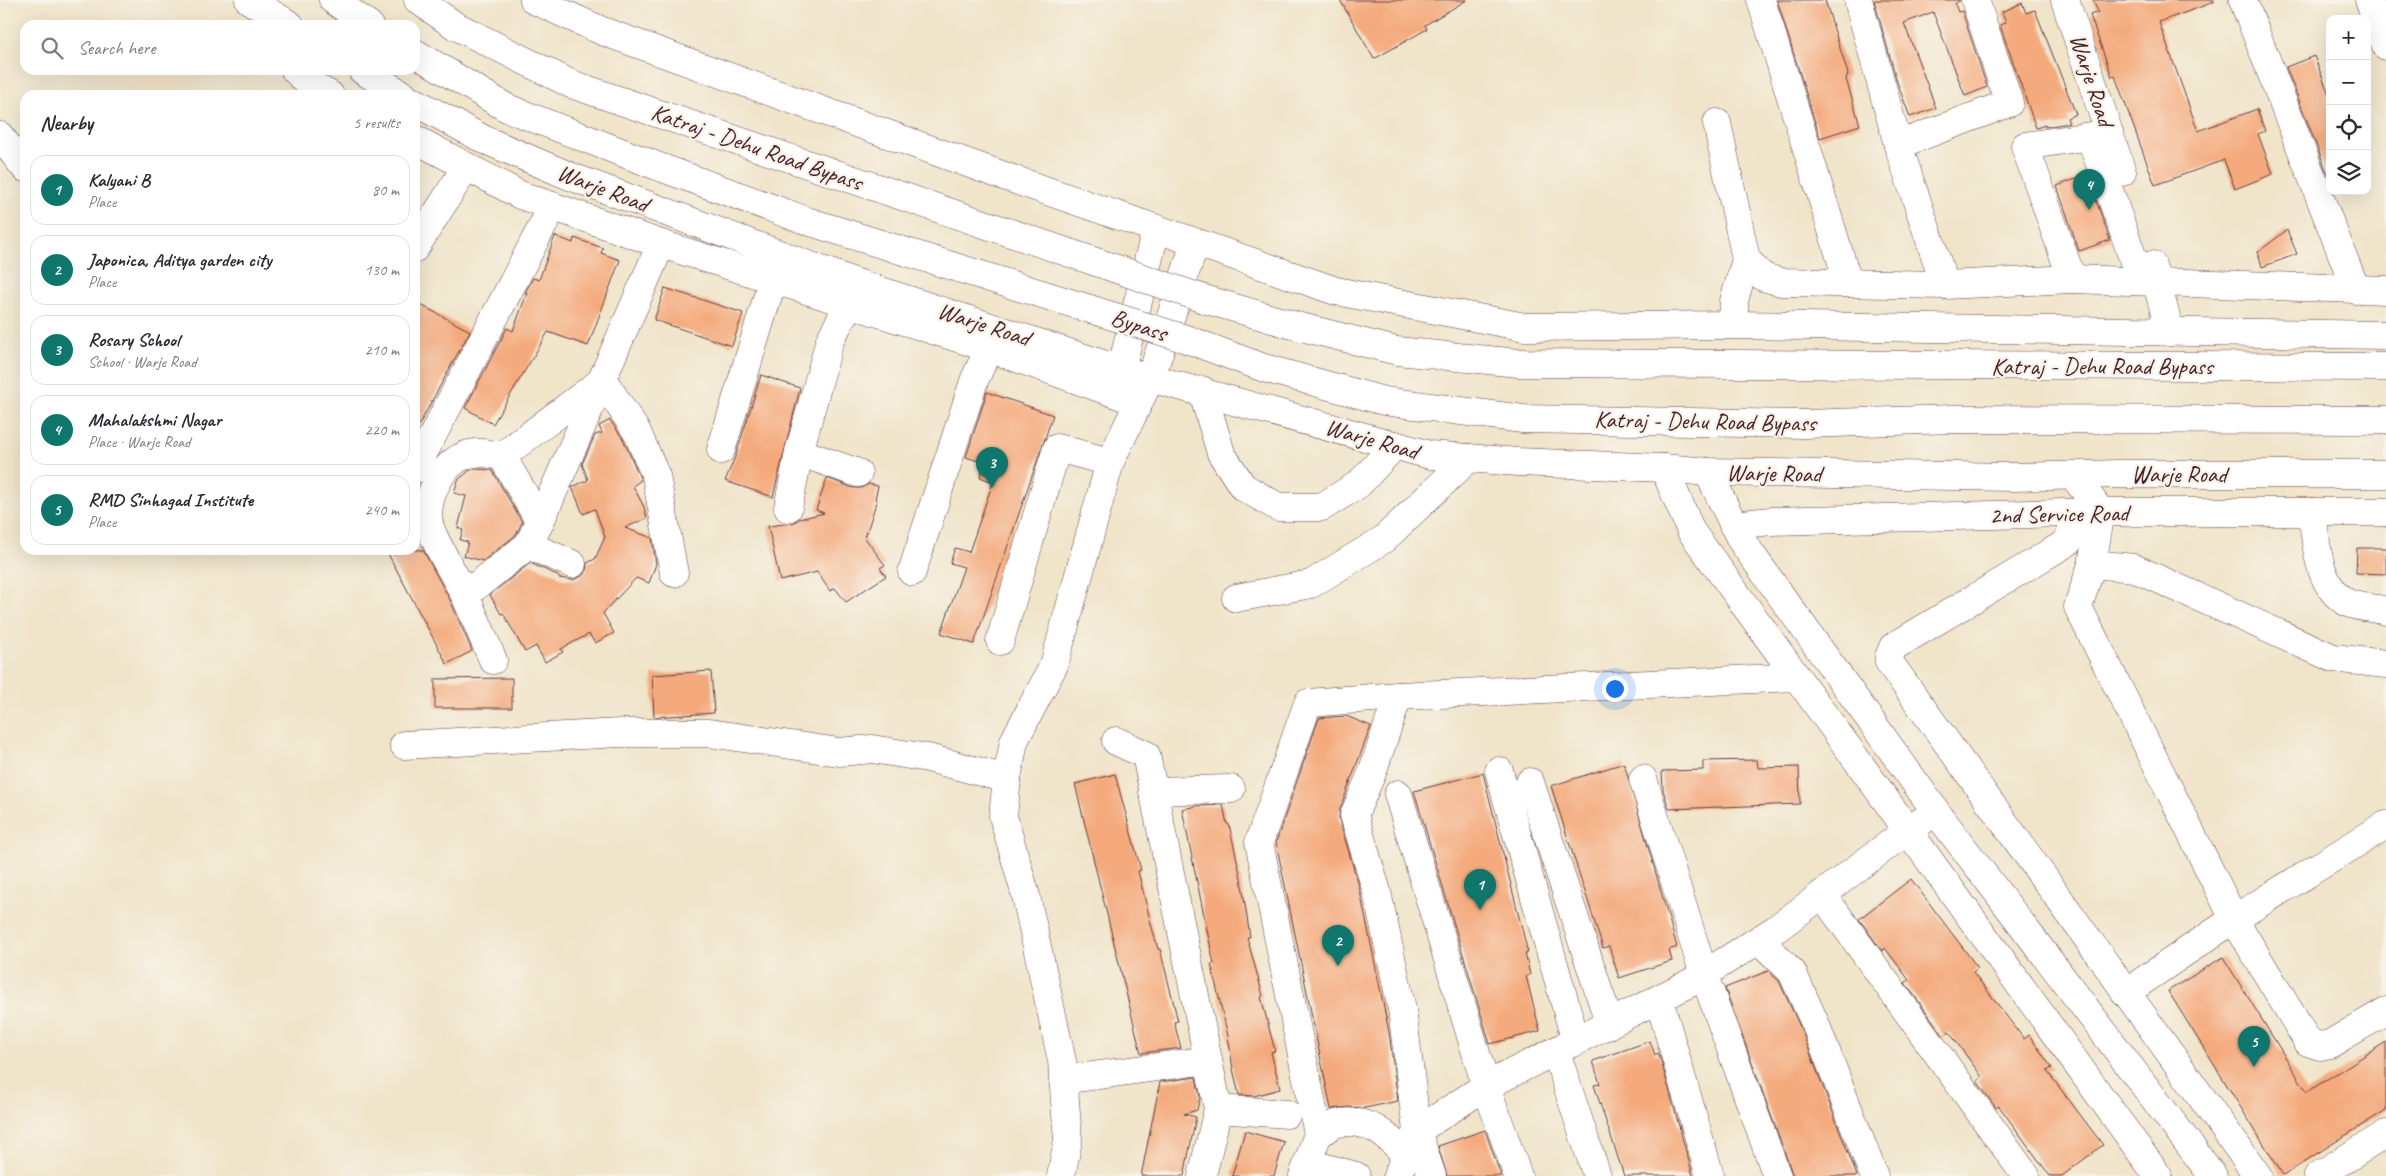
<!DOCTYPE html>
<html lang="en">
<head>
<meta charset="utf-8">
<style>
  :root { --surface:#fff; --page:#f7f7f7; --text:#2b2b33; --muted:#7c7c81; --line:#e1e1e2; --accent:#0f766e }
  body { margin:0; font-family:Caveat,sans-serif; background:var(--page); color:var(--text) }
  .controls { position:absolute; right:15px; top:15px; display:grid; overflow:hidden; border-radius:10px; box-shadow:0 5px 20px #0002 }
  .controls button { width:45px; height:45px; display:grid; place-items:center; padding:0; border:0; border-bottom:1px solid var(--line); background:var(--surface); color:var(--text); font:25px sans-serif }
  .you { position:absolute; left:1614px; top:688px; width:18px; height:18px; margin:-12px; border:4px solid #fff; border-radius:50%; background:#1a73e8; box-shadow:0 0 0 8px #1a73e833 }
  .badge { display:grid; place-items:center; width:32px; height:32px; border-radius:50%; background:var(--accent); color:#fff; font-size:16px; font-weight:700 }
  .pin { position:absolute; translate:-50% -41px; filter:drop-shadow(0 1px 2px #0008) }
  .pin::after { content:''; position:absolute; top:26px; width:18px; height:15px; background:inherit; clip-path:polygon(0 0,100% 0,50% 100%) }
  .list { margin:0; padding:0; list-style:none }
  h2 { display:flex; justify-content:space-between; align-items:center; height:65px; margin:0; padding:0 20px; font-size:21px }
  h2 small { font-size:16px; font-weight:400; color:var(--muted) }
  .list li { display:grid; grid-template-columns:32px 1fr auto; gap:15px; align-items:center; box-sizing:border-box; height:70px; margin:0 10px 10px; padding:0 10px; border:1px solid var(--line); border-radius:15px }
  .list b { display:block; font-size:19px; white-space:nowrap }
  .list p { margin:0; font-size:16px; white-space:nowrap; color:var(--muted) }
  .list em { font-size:16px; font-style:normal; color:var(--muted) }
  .icon { flex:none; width:28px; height:28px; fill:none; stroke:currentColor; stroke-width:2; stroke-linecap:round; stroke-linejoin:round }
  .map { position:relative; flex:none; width:2386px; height:1176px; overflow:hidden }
  .search { position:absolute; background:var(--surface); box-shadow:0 5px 20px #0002; left:20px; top:20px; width:400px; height:55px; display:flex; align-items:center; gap:12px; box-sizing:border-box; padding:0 18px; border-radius:15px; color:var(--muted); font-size:19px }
  .panel { position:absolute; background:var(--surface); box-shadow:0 5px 20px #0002; left:20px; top:90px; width:400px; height:465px; border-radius:15px }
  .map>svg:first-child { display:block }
</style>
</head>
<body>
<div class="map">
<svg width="2386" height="1176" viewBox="0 0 2386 1176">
  <rect width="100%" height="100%" fill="#f7f3e8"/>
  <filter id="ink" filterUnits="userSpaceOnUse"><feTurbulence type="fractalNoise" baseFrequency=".02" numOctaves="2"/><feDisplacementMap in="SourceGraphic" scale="10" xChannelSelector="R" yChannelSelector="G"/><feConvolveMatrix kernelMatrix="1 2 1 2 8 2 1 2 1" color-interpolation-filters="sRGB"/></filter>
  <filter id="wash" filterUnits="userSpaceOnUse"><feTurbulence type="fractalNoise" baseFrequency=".0096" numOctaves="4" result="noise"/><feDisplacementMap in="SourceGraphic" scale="20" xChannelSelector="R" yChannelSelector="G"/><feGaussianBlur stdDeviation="1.12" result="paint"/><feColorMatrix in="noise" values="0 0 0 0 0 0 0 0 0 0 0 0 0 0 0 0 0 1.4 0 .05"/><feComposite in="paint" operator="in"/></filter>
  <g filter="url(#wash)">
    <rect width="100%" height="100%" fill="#f0e4c9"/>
    <g id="blocks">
      <g fill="#f4aa7d">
        <path d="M1340,0H1467L1425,25L1427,29L1374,59Z"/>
        <path d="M1777,0H1825L1848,74L1846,79L1860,125L1820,138Z"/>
        <path d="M1874,0H1960L1955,4L1958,12L1962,11L1987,87L1965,96L1933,12L1904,23L1936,108L1910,117L1897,82Z"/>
        <path d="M2093,0H2214V2L2159,22L2198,131L2257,109L2265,131L2258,134L2273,174L2235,189L2224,160L2155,185L2115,76L2112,77L2090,15L2098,12Z"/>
        <path d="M2022,3L2026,13L2035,10L2076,114L2067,118L2069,123L2045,127V125L2036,128L2000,25L2006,22L2002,12Z"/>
        <path d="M2314,56L2330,97V180L2286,67Z"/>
        <path d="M2087,175L2110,240L2079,251L2057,186Z"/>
        <path d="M2287,230L2297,254L2262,267L2258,252Z"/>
        <path d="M555,236L573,243L574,238L603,248L601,253L620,260L588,346L548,332L493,424L465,408L507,328L513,331L527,293H525L533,278L539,280Z"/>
        <path d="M665,288L743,313L732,346L654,320Z"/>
        <path d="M421,305L470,331L415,432V316Z"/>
        <path d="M761,375L800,388L773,497L725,481L736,455Z"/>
        <path d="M987,392L1053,415L974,644L941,633L964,567L950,563L955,548L969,552L993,482L980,477L984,463L966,457Z"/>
        <path d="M610,420L623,439L641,480L633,486L644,507L647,518L625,528L652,538L656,564L649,583L636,578L603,613L614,633L595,643L589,634L561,649L563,652L545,662L536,646L525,652L503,613L501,614L490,595L530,563L557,575L559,578L573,580L582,576L586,571L587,563L595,559L605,537L595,509L583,514L572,487L588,480L582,464L595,435L602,433L599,426Z"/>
        <path d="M477,469L492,470L522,522L516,535L483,561L464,556L468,542L460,540L463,530L458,528L466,496L454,493L458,480L470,470Z"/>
        <path d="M827,478L853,488H861L869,484L878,486L875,499L877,500L865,538L885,565L880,568L886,576L846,602L835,588L830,591L817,572L780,581L768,526L793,523L799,519L824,513L816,510Z"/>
        <path d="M2357,548H2386V574L2356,573Z"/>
        <path d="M386,550H423L451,602L472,651L447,664Z"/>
        <path d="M711,671L714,713L654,717L652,675Z"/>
        <path d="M512,678V708H435V679Z"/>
        <path d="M1346,716L1371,726L1340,809L1339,819L1359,886L1389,1032L1398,1101L1365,1108L1349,1107L1331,1109L1276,842L1319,718Z"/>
        <path d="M1757,760L1758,768L1799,767L1800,804L1669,809L1663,790L1662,771L1703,770V761Z"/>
        <path d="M1624,763L1677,947L1669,950L1672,961L1619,978L1609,946L1603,948L1551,786Z"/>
        <path d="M1483,773L1528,953H1525L1530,975L1526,976L1540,1031L1490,1044L1414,791Z"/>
        <path d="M1115,774L1141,870L1138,871L1151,924L1158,949H1160L1178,1021L1174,1022L1181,1048L1141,1053L1075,784Z"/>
        <path d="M1223,805L1227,824H1229L1241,878L1250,937H1247L1263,996L1261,997L1275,1051L1271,1052L1280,1089L1254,1096L1239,1095L1233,1069L1228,1036L1211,964H1214L1182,809L1197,806Z"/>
        <path d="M1911,879L1978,968L1973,972L2024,1039L2029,1035L2052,1068L2047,1071L2103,1145L2062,1176H2050L1999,1106L1996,1108L1977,1081L1982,1077L1949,1032L1944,1036L1905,983L1909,980L1885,948L1882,951L1859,919Z"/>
        <path d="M2223,957L2307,1092L2386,1042V1110L2283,1175L2168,991Z"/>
        <path d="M1768,971L1779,981L1801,1029L1857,1176H1793L1725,988Z"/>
        <path d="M1650,1041L1655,1055L1658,1053L1661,1061L1693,1176H1624L1594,1085L1600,1084L1593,1061Z"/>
        <path d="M1196,1077L1200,1097L1197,1110L1184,1114L1196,1117L1184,1176H1141L1160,1082Z"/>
        <path d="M1485,1130L1501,1176H1447L1438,1146Z"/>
        <path d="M1245,1131L1284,1142L1274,1176H1232Z"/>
      </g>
    </g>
  </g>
  <g filter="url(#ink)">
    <use href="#blocks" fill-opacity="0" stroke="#633d43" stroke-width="1"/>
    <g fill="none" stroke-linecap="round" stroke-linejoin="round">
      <defs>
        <g id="minor">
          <path d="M249,0L290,25"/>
          <path d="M534,0L602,31L1001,175L1336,291L1525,327L1734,325L2386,335"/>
          <path d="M1761,0L1848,282"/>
          <path d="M1858,0L1898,145L1945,285"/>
          <path d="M2065,0L2122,172"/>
          <path d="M2243,0L2356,290"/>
          <path d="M2369,0L2386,46"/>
          <path d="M295,70L308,83L330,95"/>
          <path d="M362,70L403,95"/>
          <path d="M415,102L483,139L567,175L854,282L1121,370L1430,455L1518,462L1664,468L1708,472L2014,477L2118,474H2386"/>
          <path d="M1717,123L1746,259L1763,277L1781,282L1945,285L2072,279L2386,290"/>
          <path d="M0,136L25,168"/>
          <path d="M415,139L520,195L661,244L989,348L1139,402"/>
          <path d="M1898,145L2009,103L1975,0"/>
          <path d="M661,244L540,522L528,545L465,595C457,579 432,539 429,523C424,495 445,456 475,453C483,452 493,455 502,456L603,380L637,432L656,476L674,573"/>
          <path d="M415,248L466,167"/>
          <path d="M2152,265L2170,332"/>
          <path d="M2072,279L2025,146L2090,136L2141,281"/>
          <path d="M1734,325V301L1746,259"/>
          <path d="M1121,370L1156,229"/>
          <path d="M1202,390L1221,453L1243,487L1278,507H1322L1359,484L1395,445"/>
          <path d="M721,450L773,279"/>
          <path d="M799,452L858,473"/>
          <path d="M502,456L540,522"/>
          <path d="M1664,468L1691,531L2158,1176"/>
          <path d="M415,469L553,206"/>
          <path d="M1708,472L1741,540L1937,813L2213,1176"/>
          <path d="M2073,475L2101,512L2092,564L2078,607L2234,919L2308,1042L2320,1046L2330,1044L2386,1011"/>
          <path d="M788,508L799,452L830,340L849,304"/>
          <path d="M2312,512C2316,540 2317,588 2348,603C2359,608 2374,607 2386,611"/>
          <path d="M2075,513L2068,542L1893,647L1889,657V662L2258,1176"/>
          <path d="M1733,525L1771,521L2101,512H2386"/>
          <path d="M528,545L572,564"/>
          <path d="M2092,564L2134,568L2333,658L2386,664"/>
          <path d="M912,572L974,381L989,348"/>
          <path d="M465,595L493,660"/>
          <path d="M1236,598L1311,584L1384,539L1469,458"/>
          <path d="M1000,641L1057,448L1110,462"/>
          <path d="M1398,696L1797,677"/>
          <path d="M1116,741L1146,755L1218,1109L1202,1176"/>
          <path d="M404,745L620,733H709L839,752L872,749L928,758L1007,779"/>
          <path d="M1499,771L1576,1042"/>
          <path d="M1643,779L1704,975L1777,1176"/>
          <path d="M1530,782L1605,1010L1607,1026"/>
          <path d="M1153,791L1231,789"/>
          <path d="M1398,794L1486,1086L1518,1176"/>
          <path d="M1822,894L2026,1176"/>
          <path d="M1759,940L1792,972L1815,1023L1874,1176"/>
          <path d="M2125,993L2234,919L2386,825"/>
          <path d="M1659,999L1710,1176"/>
          <path d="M1556,1052L1597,1176"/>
          <path d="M1063,1080L1208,1060"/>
          <path d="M1218,1109L1287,1114"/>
          <path d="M1318,1134C1324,1131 1332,1124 1339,1123C1369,1118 1387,1135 1406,1155"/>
          <path d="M1308,1163L1356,1176"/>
          <path d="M1061,1176L1068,1140L1062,1061L1026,896L1003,816L1007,779L1014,741L1054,665L1110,462L1151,377L1195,243"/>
          <path d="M1303,1176L1318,1134L1259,842L1308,703L1398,696L1372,773L1354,815L1377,892L1402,1009L1417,1131L1432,1176"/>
          <path d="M1397,1176L1417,1131L1486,1086L1690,983L1776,929L1908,830L1922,821"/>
          <path d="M2318,1176L2386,1134"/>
        </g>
        <g id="highway">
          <path d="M333,0L369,25"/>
          <path d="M418,0L454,25L571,84L1108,266"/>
          <path d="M415,53L507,108L657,166L807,221L1090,309"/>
          <path d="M1204,299L1293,325L1397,351L1519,363L2386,367"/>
          <path d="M1189,340L1264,368L1384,401L1523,419L1804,424L1953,419L2386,420"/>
        </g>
      </defs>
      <use href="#minor" stroke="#633d43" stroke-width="29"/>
      <use href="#highway" stroke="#633d43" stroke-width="29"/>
      <use href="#minor" stroke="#fff" stroke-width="28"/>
      <use href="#highway" stroke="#fff" stroke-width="28"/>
      <defs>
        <g id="highway-bridge">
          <path d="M1108,266L1204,299"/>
          <path d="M1090,309L1189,340"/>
        </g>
      </defs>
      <use href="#highway-bridge" stroke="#633d43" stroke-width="29" stroke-linecap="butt"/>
      <use href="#highway-bridge" stroke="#fff" stroke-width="28"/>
    </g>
  </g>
  <g text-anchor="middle" stroke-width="4.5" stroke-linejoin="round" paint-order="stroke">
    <g font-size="24" fill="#4a1f2b" stroke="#f7f3e8">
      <text transform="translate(2092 80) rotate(72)" y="8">Warje Road</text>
      <text transform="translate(757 147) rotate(19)" y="8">Katraj - Dehu Road Bypass</text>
      <text transform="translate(603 188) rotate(21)" y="8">Warje Road</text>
      <text transform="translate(984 324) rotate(18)" y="8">Warje Road</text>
      <text transform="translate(1139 325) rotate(18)" y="8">Bypass</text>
      <text x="2102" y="374">Katraj - Dehu Road Bypass</text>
      <text transform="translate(1705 421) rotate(1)" y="8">Katraj - Dehu Road Bypass</text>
      <text transform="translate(1372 439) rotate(16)" y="8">Warje Road</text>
      <text transform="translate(1774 473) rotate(1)" y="8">Warje Road</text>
      <text x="2179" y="482">Warje Road</text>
      <text transform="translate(2059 514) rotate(-1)" y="8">2nd Service Road</text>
    </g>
  </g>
</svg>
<div class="controls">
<button>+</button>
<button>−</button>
<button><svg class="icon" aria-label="locate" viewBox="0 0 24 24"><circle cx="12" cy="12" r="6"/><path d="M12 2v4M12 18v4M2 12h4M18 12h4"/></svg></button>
<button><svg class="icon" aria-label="layers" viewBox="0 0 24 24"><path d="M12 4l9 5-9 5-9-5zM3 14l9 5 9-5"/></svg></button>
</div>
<div class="you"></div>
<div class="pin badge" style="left:1480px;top:910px">1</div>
<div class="pin badge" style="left:1338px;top:966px">2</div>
<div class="pin badge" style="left:992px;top:488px">3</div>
<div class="pin badge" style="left:2089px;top:210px">4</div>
<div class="pin badge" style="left:2254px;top:1067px">5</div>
<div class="search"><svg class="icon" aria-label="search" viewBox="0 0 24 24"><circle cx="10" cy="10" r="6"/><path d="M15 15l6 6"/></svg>Search here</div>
<section class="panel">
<h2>Nearby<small>5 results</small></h2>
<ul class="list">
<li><span class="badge">1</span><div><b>Kalyani B</b><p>Place</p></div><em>80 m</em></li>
<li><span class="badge">2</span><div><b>Japonica, Aditya garden city</b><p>Place</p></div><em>130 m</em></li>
<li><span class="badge">3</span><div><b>Rosary School</b><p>School · Warje Road</p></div><em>210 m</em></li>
<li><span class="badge">4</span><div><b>Mahalakshmi Nagar</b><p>Place · Warje Road</p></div><em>220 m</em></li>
<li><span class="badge">5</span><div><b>RMD Sinhagad Institute</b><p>Place</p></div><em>240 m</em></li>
</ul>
</section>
</div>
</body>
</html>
